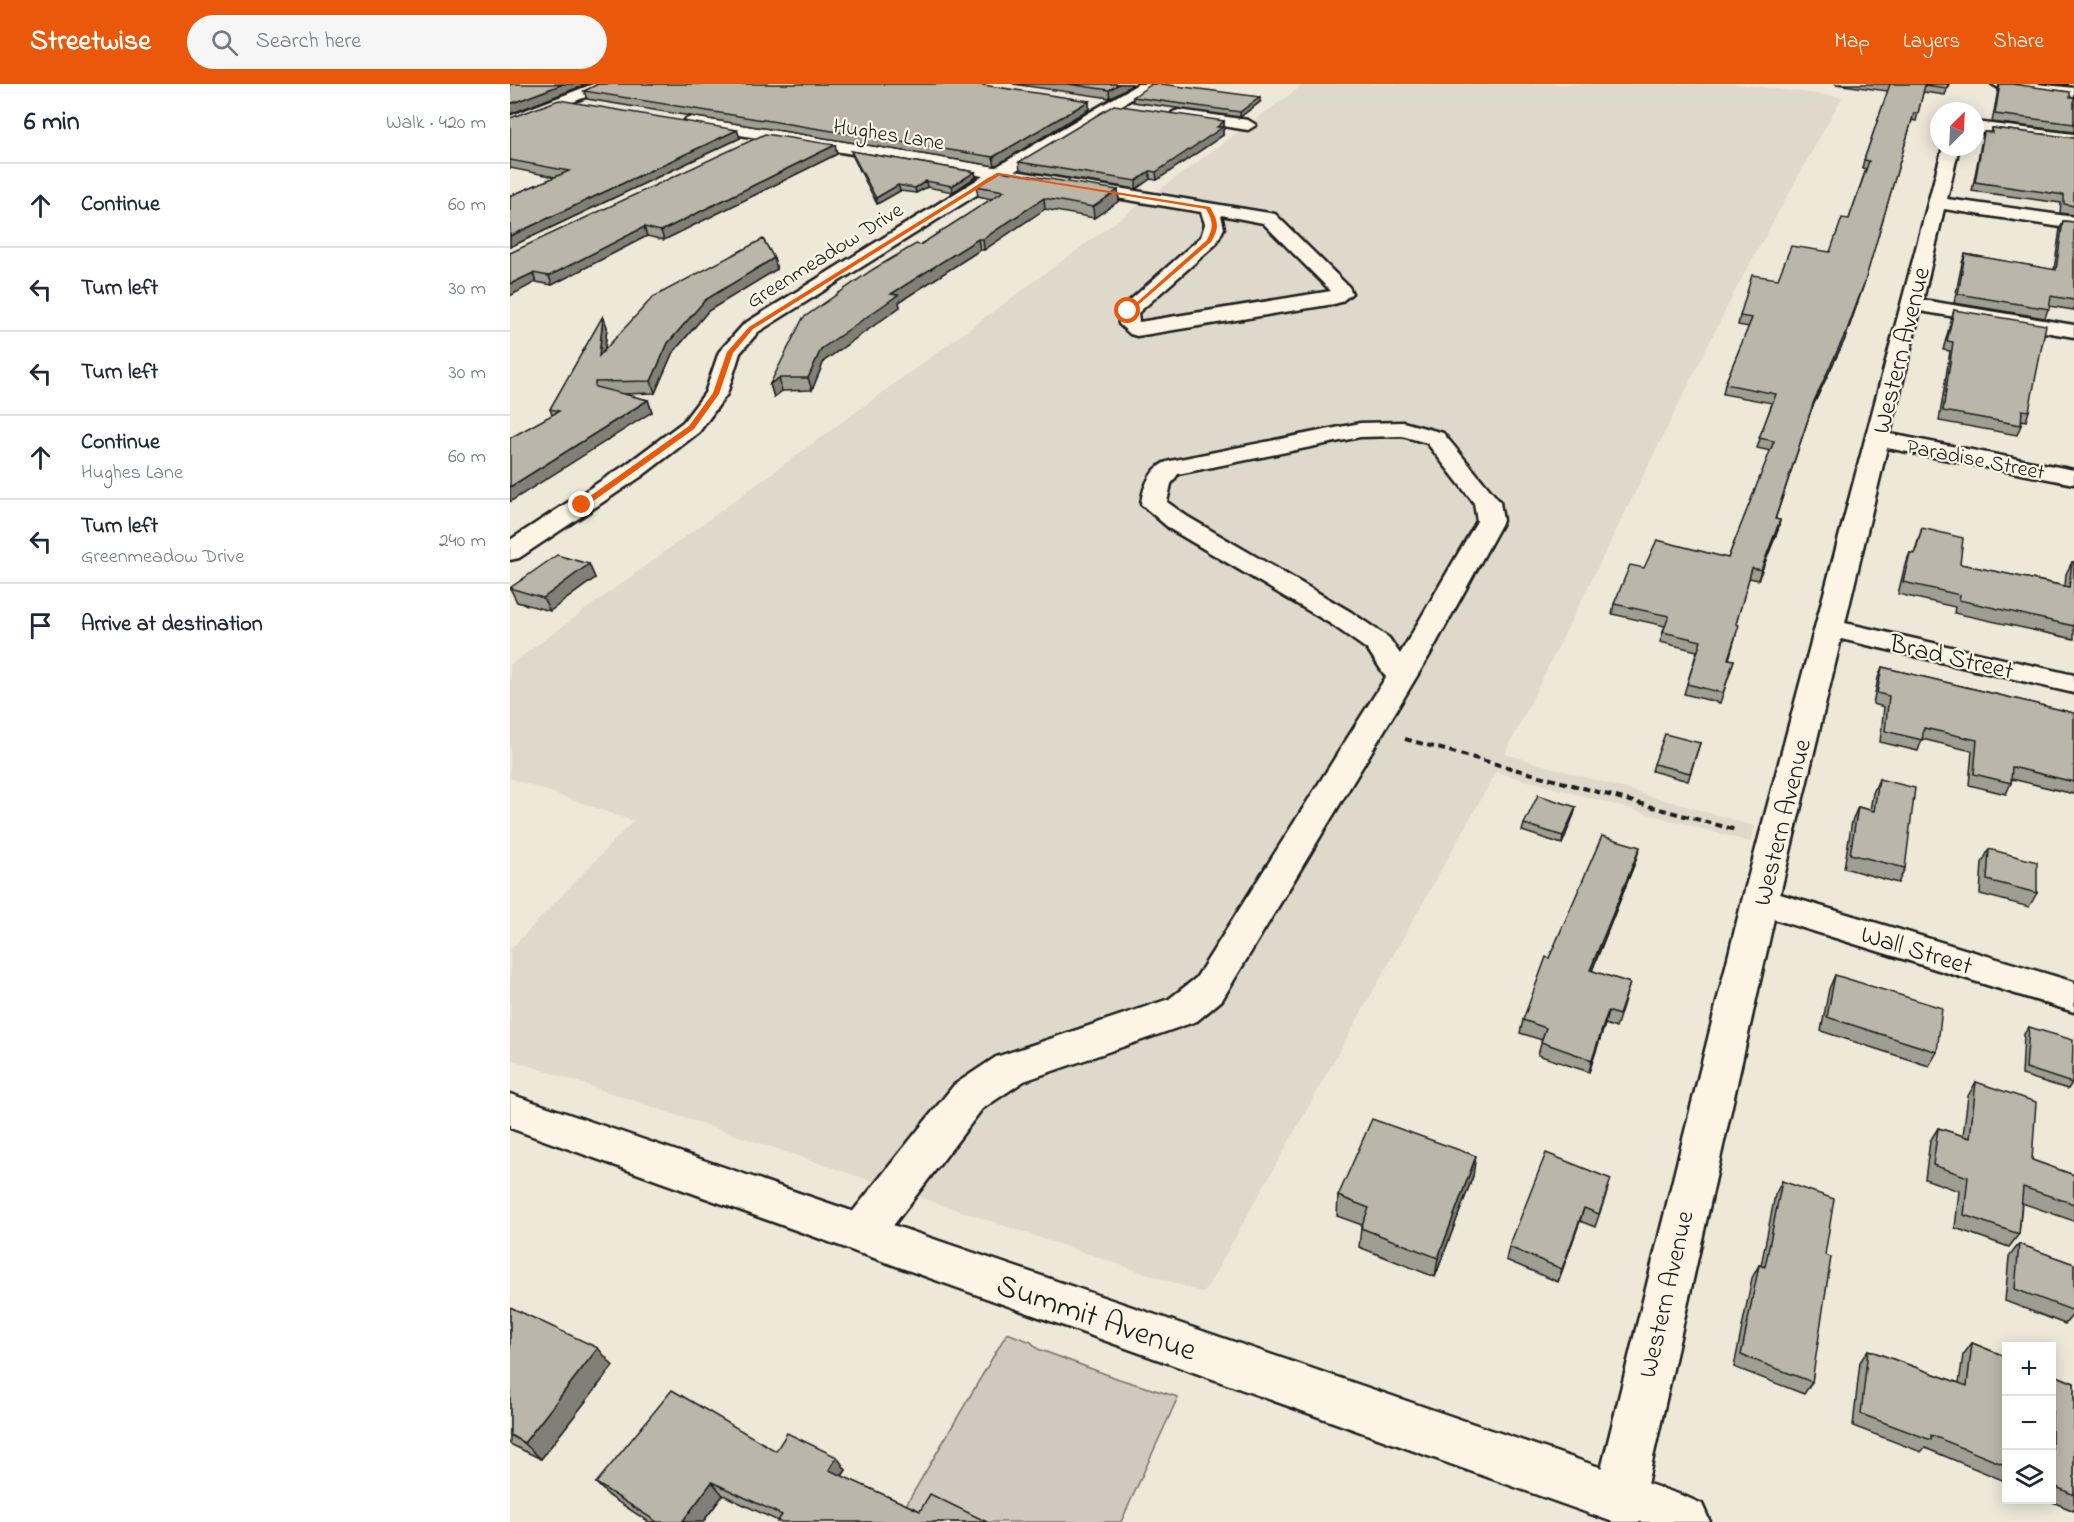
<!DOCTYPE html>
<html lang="en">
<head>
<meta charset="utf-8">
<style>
  :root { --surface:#fff; --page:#f6f6f7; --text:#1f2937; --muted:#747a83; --line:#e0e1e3; --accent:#ea580c }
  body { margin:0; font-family:"Indie Flower",sans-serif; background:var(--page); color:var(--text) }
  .controls { position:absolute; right:18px; bottom:18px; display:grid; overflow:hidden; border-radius:0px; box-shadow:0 3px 15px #0003 }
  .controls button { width:54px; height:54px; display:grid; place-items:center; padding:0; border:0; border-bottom:2px solid var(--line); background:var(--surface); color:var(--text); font:30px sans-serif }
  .compass { position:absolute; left:1420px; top:18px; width:54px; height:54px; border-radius:50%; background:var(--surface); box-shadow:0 3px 15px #0003; rotate:24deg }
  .stop { position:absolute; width:18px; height:18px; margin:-14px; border:4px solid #ea580c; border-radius:50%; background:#fff }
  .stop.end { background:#ea580c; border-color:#fff; box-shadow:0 2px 6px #0008 }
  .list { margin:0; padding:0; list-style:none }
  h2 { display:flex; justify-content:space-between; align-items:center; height:78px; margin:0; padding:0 24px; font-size:26px }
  h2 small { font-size:20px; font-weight:400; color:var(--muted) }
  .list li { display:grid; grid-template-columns:39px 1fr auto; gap:18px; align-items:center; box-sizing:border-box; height:84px; padding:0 24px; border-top:2px solid var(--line) }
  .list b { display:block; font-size:22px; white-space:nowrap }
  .list p { margin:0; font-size:20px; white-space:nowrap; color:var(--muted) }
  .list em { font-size:20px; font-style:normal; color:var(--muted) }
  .icon { flex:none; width:33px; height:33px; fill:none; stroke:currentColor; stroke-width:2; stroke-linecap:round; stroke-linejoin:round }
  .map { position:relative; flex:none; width:1564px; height:1438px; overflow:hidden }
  header { display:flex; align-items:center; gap:36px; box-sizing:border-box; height:84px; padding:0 30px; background:var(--accent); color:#fff }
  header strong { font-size:28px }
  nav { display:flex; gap:33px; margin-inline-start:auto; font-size:21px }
  .search { width:420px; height:54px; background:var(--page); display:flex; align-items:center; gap:15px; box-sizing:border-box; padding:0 21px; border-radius:33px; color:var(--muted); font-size:22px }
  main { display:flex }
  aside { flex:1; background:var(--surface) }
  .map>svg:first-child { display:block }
</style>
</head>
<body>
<header>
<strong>Streetwise</strong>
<div class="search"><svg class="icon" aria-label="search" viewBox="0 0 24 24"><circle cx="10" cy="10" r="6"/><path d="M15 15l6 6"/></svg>Search here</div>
<nav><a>Map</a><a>Layers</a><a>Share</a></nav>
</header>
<main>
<aside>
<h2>6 min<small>Walk · 420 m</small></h2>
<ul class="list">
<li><svg class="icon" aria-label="ahead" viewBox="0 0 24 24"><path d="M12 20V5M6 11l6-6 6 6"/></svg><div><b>Continue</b></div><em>60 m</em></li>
<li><svg class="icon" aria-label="left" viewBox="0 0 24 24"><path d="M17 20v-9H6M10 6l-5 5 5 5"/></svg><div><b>Turn left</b></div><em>30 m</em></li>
<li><svg class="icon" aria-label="left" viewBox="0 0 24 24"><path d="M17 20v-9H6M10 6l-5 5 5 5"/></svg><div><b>Turn left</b></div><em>30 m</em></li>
<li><svg class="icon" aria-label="ahead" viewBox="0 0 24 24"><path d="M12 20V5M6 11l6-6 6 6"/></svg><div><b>Continue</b><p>Hughes Lane</p></div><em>60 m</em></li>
<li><svg class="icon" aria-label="left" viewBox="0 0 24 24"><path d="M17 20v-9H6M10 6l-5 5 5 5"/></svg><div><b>Turn left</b><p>Greenmeadow Drive</p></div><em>240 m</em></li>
<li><svg class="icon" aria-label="arrive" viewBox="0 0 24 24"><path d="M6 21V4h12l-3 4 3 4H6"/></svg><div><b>Arrive at destination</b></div></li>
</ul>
</aside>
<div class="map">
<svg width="1564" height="1438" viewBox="0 0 1564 1438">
  <rect width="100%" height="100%" fill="#eee8d9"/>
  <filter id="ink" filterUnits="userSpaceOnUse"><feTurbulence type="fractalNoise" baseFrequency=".0167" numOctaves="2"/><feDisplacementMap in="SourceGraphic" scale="12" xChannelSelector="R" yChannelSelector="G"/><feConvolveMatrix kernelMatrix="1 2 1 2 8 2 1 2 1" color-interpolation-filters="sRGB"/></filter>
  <g filter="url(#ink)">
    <path fill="#ded9cb" d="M794,0H1227L1332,13L1227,203L995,670L1245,742L1240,758L986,688L694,1209L0,975V866L123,737L0,694V581Z"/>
    <path fill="#cfcabd" stroke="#76736c" stroke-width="1.5" d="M497,1249L521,1258L528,1265L609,1295L668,1313L611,1438H386Z"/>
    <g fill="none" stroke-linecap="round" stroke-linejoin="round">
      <defs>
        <g id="minor">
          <path d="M83,0H104L102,3L0,42V32Z"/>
          <path d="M628,0H646L505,87L765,130L839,203L842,209L831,218L824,220L627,252L620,250L609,240L608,227L691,153L695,140L691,128L492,95L248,248L230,269L217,310L189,348L132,392L9,474L0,476V456L114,382L173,338L195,309L209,268L234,240L473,92L182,43L176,41L174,38L176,35L182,33L486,83ZM711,131L753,139L821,207L629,238L628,229L706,160L714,144Z"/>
          <path d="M1482,0H1527L1564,4V14L1489,4Z"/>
          <path d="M669,26L738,36L746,41L738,46L663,34L661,31L663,28Z"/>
          <path d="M1465,38L1564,50V60L1465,48Z"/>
          <path d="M1433,63H1449L1437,115L1564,133V145L1434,125L1413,216L1564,241V253L1410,227L1380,350L1564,386V400L1377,364L1335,539L1564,591V609L1331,555L1270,810L1564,898V928L1264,835L1134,1414L1127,1432L1112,1438L1091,1432L1084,1414L1232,817Z"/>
          <path d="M893,338L933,349L990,418L993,437L919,572L712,916L687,937L514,997L472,1025L366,1164L351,1170L336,1164L329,1150L336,1136L444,1001L486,973L659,915L686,894L876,593L858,566L821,540L660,445L631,420C633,402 642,381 660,377L850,339ZM892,352L917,359L964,419L967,437L890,570L879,554L841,528L678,433L657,418L661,400L668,390L850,353Z"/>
        </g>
        <path id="major" d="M0,1010L1174,1412L1192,1420L1200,1438H1103L0,1044Z"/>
      </defs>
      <use href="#minor" stroke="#1c1c1c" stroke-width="5"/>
      <use href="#major" stroke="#1c1c1c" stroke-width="5"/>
      <path stroke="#1c1c1c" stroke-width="4" stroke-dasharray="7 4.5" stroke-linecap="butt" d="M895,655L1226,746"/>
      <use href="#minor" fill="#fcf5e5" fill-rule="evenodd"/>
      <use href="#major" fill="#fcf5e5" fill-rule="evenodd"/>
    </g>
    <g fill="#a09d92" stroke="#1c1c1c" stroke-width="1.5">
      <path d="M503,0H622V1L600,14Z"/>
      <path d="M1325,0H1439L1435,11L1413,8L1406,37L1402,36L1352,206L1335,255L1301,326L1265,435L1270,436L1268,446L1248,496L1239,494L1226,540V551L1219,575L1224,576L1210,619L1174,610L1187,567L1150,558L1155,542L1102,530L1104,520L1134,484L1218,474L1261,367L1247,364L1262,319L1213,310L1215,300L1239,243L1228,241L1230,232L1268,195L1320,168L1339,135L1356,85L1352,84L1354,76L1378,7Z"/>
      <path d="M1489,0L1564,13V48L1482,38L1488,6Z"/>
      <path d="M1535,0H1558V1Z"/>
      <path d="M74,7L579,17V25L485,82L77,15Z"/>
      <path d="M623,13L750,18L730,33L623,18Z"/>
      <path d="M0,34L227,46L230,54L0,163V112L45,93L0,84Z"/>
      <path d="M714,37V45L713,46V51L647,96L640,95L626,105L510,86L509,78Z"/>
      <path d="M1482,44L1564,54V131L1550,129L1551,119L1462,107L1472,55L1474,48H1481Z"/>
      <path d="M325,61L327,70L154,156L137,152L42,201L26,198L0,169Z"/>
      <path d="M341,67L465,88L466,93L443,108L417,103L406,109L390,107L367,120L343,73Z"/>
      <path d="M466,102L608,106L609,117L584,134L535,125L474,166H470L389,218L390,223L314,277L302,306L272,307L264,313L260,300L410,161L482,115L468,112Z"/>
      <path d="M1553,137L1564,138V226L1539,222L1535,234L1444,219L1452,179L1455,170L1544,186L1550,145Z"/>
      <path d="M267,185L198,227L162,270L145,309L113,310L138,316L142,328L42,331L40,325L93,232L97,243L95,265Z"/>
      <path d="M1444,226L1519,327L1516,337L1512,336L1511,341L1507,351L1429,337L1440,267L1433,266Z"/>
      <path d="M1412,444L1450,480L1555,502L1556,490L1562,478H1564V555L1444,529L1445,523L1388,510L1395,481L1400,469L1404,470Z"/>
      <path d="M79,480L85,494L40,527L7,518L0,504Z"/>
      <path d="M1372,583L1564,629V710L1502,695L1501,699L1496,710L1459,701L1462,667L1412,655L1408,667L1370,658L1374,623L1363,620L1368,594Z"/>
      <path d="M1190,659L1178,697L1142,687L1144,680Z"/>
      <path d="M1369,695L1395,784L1388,799L1334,784L1342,737L1348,723L1360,726L1363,709Z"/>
      <path d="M1066,723L1064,730L1052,760L1012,747L1014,740Z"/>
      <path d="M1479,765L1527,809L1519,823L1470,810L1472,779Z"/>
      <path d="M1126,776L1082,887L1120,899L1106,944L1095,940L1079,988L1028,971L1032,956L1010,949L1013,936L1039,874Z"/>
      <path d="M1325,891L1427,968L1419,982L1311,947L1319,905Z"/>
      <path d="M1519,943L1562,999L1558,1005L1512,991L1514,950Z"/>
      <path d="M1466,998L1522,1076L1564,1091V1137L1512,1119L1509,1150L1499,1163L1445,1144L1449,1107L1415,1095L1420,1057L1428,1044L1453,1052L1458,1012Z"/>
      <path d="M963,1092L925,1193L849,1163L851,1144L852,1141L827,1132L828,1112Z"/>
      <path d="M1272,1097L1315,1171L1302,1298L1294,1310L1224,1283L1242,1194L1249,1181L1251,1182L1265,1111Z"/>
      <path d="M1097,1108L1085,1143L1070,1137L1048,1198L996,1176L999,1163Z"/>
      <path d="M1509,1160L1564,1180V1229L1555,1240L1495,1217L1499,1173Z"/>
      <path d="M0,1223L103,1282L31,1375L0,1360Z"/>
      <path d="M1462,1259L1497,1273V1398L1415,1364L1411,1368L1343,1342L1350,1278L1358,1266L1449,1299L1453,1271Z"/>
      <path d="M1542,1290L1564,1299V1427L1538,1416H1542Z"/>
      <path d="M266,1367L336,1386L332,1392L410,1427L477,1438L268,1437L213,1411L193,1438H139L99,1412L86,1399Z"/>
    </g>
    <g fill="#827f77" stroke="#1c1c1c" stroke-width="1.5">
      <path d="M53,0H77L0,30V20Z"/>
      <path d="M609,0H622V1L600,14L599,6Z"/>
      <path d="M750,13V18L730,33V28Z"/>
      <path d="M579,17V25L485,82L483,73Z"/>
      <path d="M714,37V45L713,46V51L647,96L646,88Z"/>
      <path d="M227,46L230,54L0,163V152Z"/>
      <path d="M325,61L327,70L154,156L151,147Z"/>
      <path d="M640,87V95L626,105V97Z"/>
      <path d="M465,88L466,93L443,108L442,102Z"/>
      <path d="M416,97L417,103L406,109L405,104Z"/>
      <path d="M388,101L390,107L367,120L366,114Z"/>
      <path d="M608,106L609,117L584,134L583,123Z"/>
      <path d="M534,114L535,125L474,166L473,155Z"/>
      <path d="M134,143L137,152L42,201L39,192Z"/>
      <path d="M468,155L470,166L389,218L390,223L314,277L302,306L298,294L311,265L381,210Z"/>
      <path d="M264,174L267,185L198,227L162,270L145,309L141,297L158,259L195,216Z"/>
      <path d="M23,189L26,198L0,212V200Z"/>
      <path d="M1355,197L1335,255L1301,326L1262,445L1304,317Z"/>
      <path d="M93,232L97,243L93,283L89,272Z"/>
      <path d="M269,294L272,307L264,313L260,300Z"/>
      <path d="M138,316L142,328L0,418V403Z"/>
      <path d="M1270,436L1268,446L1248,496L1251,486Z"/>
      <path d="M79,480L85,494L40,527L33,514Z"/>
      <path d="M1066,723L1064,730L1052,760L1053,752Z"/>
      <path d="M1130,763L1126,776L1077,899L1080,886Z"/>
      <path d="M1098,927L1095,940L1079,988L1082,976Z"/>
      <path d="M966,1072L963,1092L925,1193L928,1174Z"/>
      <path d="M1074,1124L1070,1137L1048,1198L1052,1185Z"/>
      <path d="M88,1264L103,1282L31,1375L14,1359Z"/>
      <path d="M327,1373L336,1386L327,1399L319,1386Z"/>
      <path d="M202,1398L213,1411L193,1438H172Z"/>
    </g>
    <g fill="#bab6aa" stroke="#1c1c1c" stroke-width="1.5">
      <path d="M0,0H53L0,20Z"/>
      <path d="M88,0H466L579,17L483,73L74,7Z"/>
      <path d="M558,0H609L599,6Z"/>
      <path d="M642,0H651L750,13L730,28L623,13Z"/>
      <path d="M1380,0H1438L1437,4L1415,1L1408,29H1404L1355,197L1337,246L1304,317L1265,435L1270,436L1251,486L1242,484L1226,540L1229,541L1218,575L1224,576L1213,609L1177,600L1191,557L1153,548L1159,532L1104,520L1120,481L1134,484L1147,456L1218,474L1264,357L1249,354L1266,310L1215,300L1242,234L1230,232L1242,191L1268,195L1281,162L1320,168L1332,134L1339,135L1359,77L1354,76Z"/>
      <path d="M1490,0H1502L1560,8V13H1564V40L1485,30Z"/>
      <path d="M49,16L227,46L0,152V112L59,87L0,76V34Z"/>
      <path d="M604,21L714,37L707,43H713L646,88L640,87L626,97L509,78Z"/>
      <path d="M1482,44L1564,54V122L1554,120V111L1465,98L1474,48L1482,49Z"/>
      <path d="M255,50L325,61L151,147L134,143L39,192L23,189L0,200V169Z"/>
      <path d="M341,67L465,88L442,102L416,97L405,104L388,101L366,114Z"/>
      <path d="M490,87L608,106L583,123L534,114L473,155H468L381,210L388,211L311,265L298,294H269L260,300L293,234L362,186L406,160L410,161L494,107L466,102Z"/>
      <path d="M1553,137L1564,138V216L1541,212L1539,225L1448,210L1455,170L1546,186Z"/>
      <path d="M253,155L264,174L195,216L158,259L141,297L85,298V303L138,316L0,403V354L49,327L40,325L93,232L89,272L143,213Z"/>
      <path d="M1444,226L1536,241L1519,327L1512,326L1511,341L1433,327L1443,258L1437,257Z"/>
      <path d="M1412,444L1453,454L1450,480L1559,503L1562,478H1564V542L1449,516L1450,511L1393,498L1400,469L1405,470Z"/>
      <path d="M47,471L79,480L33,514L0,504Z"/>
      <path d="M1372,583L1564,629V698L1502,683L1501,699L1464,690L1467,656L1414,644L1412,656L1375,647L1379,612L1367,609Z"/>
      <path d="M1155,650L1190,659L1180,689L1144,680Z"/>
      <path d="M1369,695L1405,704L1395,784L1340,770L1348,723L1364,727Z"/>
      <path d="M1028,711L1066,723L1053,752L1014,740Z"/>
      <path d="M1092,752L1130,763L1080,886L1120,899L1109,931L1098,927L1082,976L1031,958L1036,944L1013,936L1036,873L1039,874Z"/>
      <path d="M1479,765L1527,778V809L1477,796Z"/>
      <path d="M1325,891L1432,924L1427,968L1317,933Z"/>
      <path d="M1519,943L1563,956L1562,999L1516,984Z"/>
      <path d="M1466,998L1526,1018L1522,1076L1564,1091V1120L1513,1103L1509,1150L1454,1131L1458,1093L1423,1081L1428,1044L1460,1054Z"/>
      <path d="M862,1035L966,1072L928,1174L851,1144L859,1124L828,1112Z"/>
      <path d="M1036,1069L1101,1095L1089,1130L1074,1124L1052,1185L999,1163Z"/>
      <path d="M1272,1097L1324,1115L1315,1171L1321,1173L1302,1298L1231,1271L1249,1181L1255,1183Z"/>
      <path d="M1509,1160L1564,1180V1227L1505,1205Z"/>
      <path d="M0,1223L88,1264L14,1359L0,1351Z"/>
      <path d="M1462,1259L1497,1273V1382L1421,1351V1356L1351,1330L1358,1266L1457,1302Z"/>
      <path d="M1542,1290L1564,1299V1411L1542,1401Z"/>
      <path d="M162,1306L266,1367L277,1349L327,1373L319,1386L410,1427L420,1410L477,1438H267L272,1431L202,1398L172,1438H147L86,1399Z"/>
    </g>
  </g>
  <path fill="#ea580c" d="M487,89L700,123C708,137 710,143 701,158L620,228H616L697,156C704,143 703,137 696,125L490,91L243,245L223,269L209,310L184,345L75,423H69V420L179,342L203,309L217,268L239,243Z"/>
  <g text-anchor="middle" stroke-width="4.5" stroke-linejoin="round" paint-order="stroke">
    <g font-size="22" fill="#1c1c1c" stroke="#fcf5e5">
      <text transform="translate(379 49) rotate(9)" y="8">Hughes Lane</text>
      <text transform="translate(314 170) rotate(-32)" y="8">Greenmeadow Drive</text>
      <text transform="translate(1466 374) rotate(11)" y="8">Paradise Street</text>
    </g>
    <g font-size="26" fill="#1c1c1c" stroke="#fcf5e5">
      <text transform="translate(1390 266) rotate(-76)" y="9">Western Avenue</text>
      <text transform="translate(1442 572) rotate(13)" y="9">Brad Street</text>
      <text transform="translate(1271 738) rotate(-76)" y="9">Western Avenue</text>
      <text transform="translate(1407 865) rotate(17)" y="9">Wall Street</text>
      <text transform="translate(1155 1210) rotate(-77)" y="9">Western Avenue</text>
    </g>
    <g font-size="32" fill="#1c1c1c" stroke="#fcf5e5">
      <text transform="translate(587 1232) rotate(19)" y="11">Summit Avenue</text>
    </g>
  </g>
</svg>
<div class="controls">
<button>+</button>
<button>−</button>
<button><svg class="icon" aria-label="layers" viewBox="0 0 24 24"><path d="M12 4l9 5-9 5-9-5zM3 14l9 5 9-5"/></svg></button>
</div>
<svg class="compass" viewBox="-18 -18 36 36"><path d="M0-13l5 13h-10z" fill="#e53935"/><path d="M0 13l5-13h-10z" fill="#747a83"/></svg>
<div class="stop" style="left:618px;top:227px"></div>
<div class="stop end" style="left:72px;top:421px"></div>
</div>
</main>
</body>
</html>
